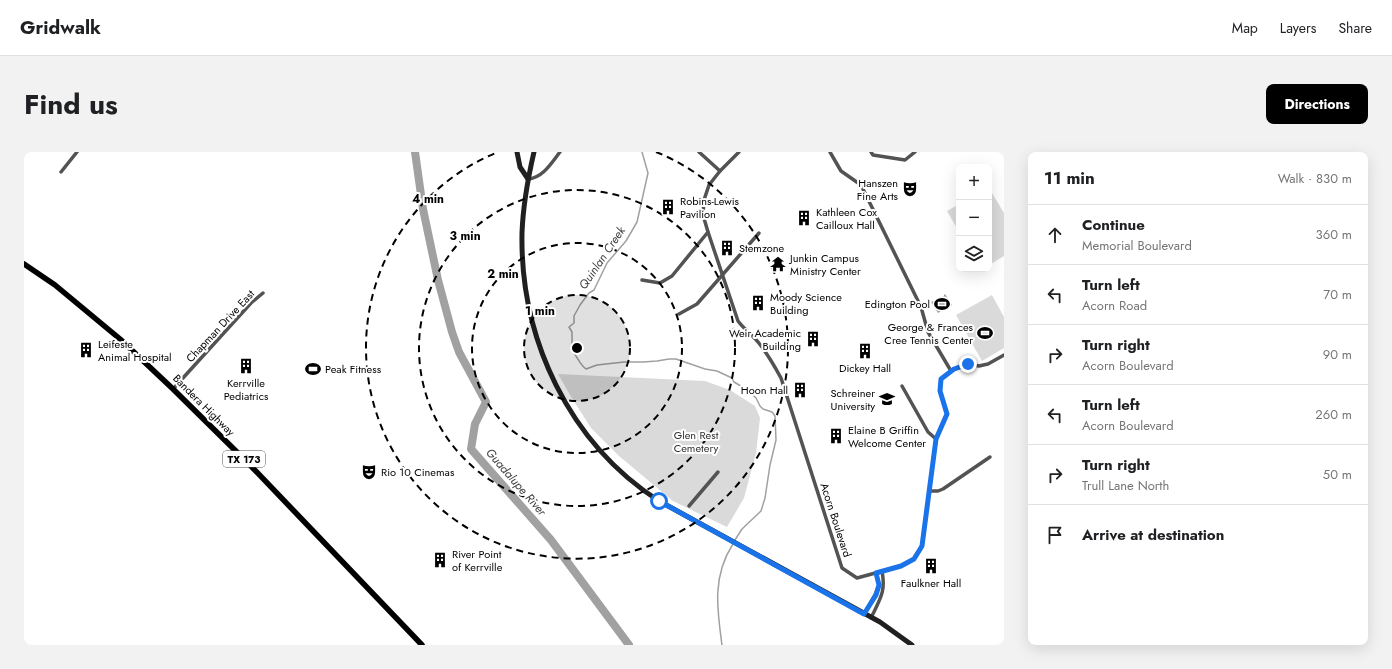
<!DOCTYPE html>
<html lang="en">
<head>
<meta charset="utf-8">
<style>
  :root { --surface:#fff; --page:#f2f2f2; --text:#202124; --muted:#757577; --line:#e0e0e0; --accent:#000 }
  body { margin:0; font-family:Jost,sans-serif; background:var(--page); color:var(--text) }
  .controls { position:absolute; right:12px; top:12px; display:grid; overflow:hidden; border-radius:8px; box-shadow:0 4px 16px #0002 }
  .controls button { width:36px; height:36px; display:grid; place-items:center; padding:0; border:0; border-bottom:1px solid var(--line); background:var(--surface); color:var(--text); font:20px sans-serif }
  .stop { position:absolute; width:12px; height:12px; margin:-9px; border:3px solid #1a73e8; border-radius:50%; background:#fff }
  .stop.end { background:#1a73e8; border-color:#fff; box-shadow:0 1px 4px #0008 }
  .list { margin:0; padding:0; list-style:none }
  h2 { display:flex; justify-content:space-between; align-items:center; height:52px; margin:0; padding:0 16px; font-size:17px }
  h2 small { font-size:13px; font-weight:400; color:var(--muted) }
  .list li { display:grid; grid-template-columns:26px 1fr auto; gap:12px; align-items:center; box-sizing:border-box; height:60px; padding:0 16px; border-top:1px solid var(--line) }
  .list b { display:block; font-size:15px; white-space:nowrap }
  .list p { margin:0; font-size:13px; white-space:nowrap; color:var(--muted) }
  .list em { font-size:13px; font-style:normal; color:var(--muted) }
  .icon { flex:none; width:22px; height:22px; fill:none; stroke:currentColor; stroke-width:2; stroke-linecap:round; stroke-linejoin:round }
  .map { position:relative; flex:none; width:980px; height:493px; overflow:hidden; border-radius:8px }
  header { display:flex; align-items:center; gap:24px; box-sizing:border-box; height:56px; padding:0 20px; background:var(--surface); border-bottom:1px solid var(--line) }
  header strong { font-size:19px }
  nav { display:flex; gap:22px; margin-inline-start:auto; font-size:14px }
  .intro { display:flex; align-items:center; justify-content:space-between; box-sizing:border-box; height:96px; padding:0 24px }
  h1 { margin:0; font-size:28px }
  .button { padding:10px 18px; border-radius:8px; background:var(--accent); color:#fff; font-size:14px; font-weight:700 }
  main { display:flex; gap:24px; padding:0 24px }
  aside { flex:1; background:var(--surface); border-radius:8px; box-shadow:0 4px 16px #0002 }
  .map>svg:first-child { display:block }
</style>
</head>
<body>
<header>
<strong>Gridwalk</strong>
<nav><a>Map</a><a>Layers</a><a>Share</a></nav>
</header>
<div class="intro"><h1>Find us</h1><a class="button">Directions</a></div>
<main>
<div class="map">
<svg width="980" height="493" viewBox="0 0 980 493">
  <rect width="100%" height="100%" fill="#fff"/>
  <g fill="#dadada">
    <path d="M965,36L980,61V104L965,113Z"/>
    <path d="M935,52V80L923,59Z"/>
    <path d="M968,143L980,165V196L958,209L932,163Z"/>
    <path d="M534,222L681,229L706,238L731,254L736,266L732,301L720,346L703,375L649,349L595,304L567,276L546,243Z"/>
  </g>
  <path fill="#a1a1a1" d="M921,142L928,153L914,161L907,150L909,149L910,150L920,144V143Z"/>
  <g fill="none" stroke-linecap="round" stroke-linejoin="round">
    <g stroke="#a1a1a1" stroke-width="1.5">
      <path d="M618,0L624,21L613,70L602,89L583,111L570,138L565,141L556,153L550,164V171L545,175L548,180V199C554,205 555,212 562,217L573,213L600,210H619L633,209L645,207H652L681,217L693,219L708,226L710,230L722,237L732,246L736,254L739,257L748,260L751,264L752,288L746,313L741,346L737,359L718,377L711,388"/>
      <path d="M698,493C693,457 688,424 709,392"/>
    </g>
    <path stroke="#a1a1a1" stroke-width="8" d="M391,0L399,57L414,128L428,180L435,200L462,250L451,272L447,297L527,388L605,493"/>
    <defs>
      <path id="primary" d="M0,112L31,133L96,187L149,237L227,314L398,493"/>
    </defs>
    <use href="#primary" stroke="#dbdbdb" stroke-width="6"/>
    <g stroke="#535353" stroke-width="3.5">
      <path d="M675,0L696,19"/>
      <path d="M715,0L696,19L685,33L680,48L679,63L684,80L714,169C720,177 727,182 734,190C743,201 750,213 757,226L818,416L833,426L877,414L890,407L898,394L912,287L923,262L916,239L917,227L927,219L904,180L897,155L837,33L817,19L806,0"/>
      <path d="M847,0L849,3L881,8L891,0"/>
      <path d="M37,20L53,0"/>
      <path d="M504,27C519,26 528,10 536,0"/>
      <path d="M618,128L636,131L648,124L684,80"/>
      <path d="M655,162L673,152L735,81"/>
      <path d="M927,219L944,212L955,214L964,212L980,203"/>
      <path d="M878,234L904,280L912,287"/>
      <path d="M149,237L227,151L239,141"/>
      <path d="M906,339H914L919,337L966,305"/>
      <path d="M665,354L694,320"/>
      <path d="M840,462L851,443L855,433L852,421"/>
      <path d="M847,466C856,447 862,440 858,419"/>
    </g>
    <g stroke="#202020" stroke-width="5">
      <path d="M493,0L496,15L504,27"/>
      <path d="M510,0C504,26 499,54 498,81C496,187 545,291 635,349L856,470L888,493"/>
    </g>
    <use href="#primary" stroke="#000" stroke-width="5.5"/>
  </g>
  <g fill="none" stroke-linecap="round" stroke-linejoin="round">
    <path stroke="#1a73e8" stroke-width="5" d="M635,349L840,462L852,443L855,433L852,421L877,414L890,407L898,394L912,287L923,262L916,239L917,227L930,217L944,212"/>
  </g>
  <circle cx="553" cy="196" r="53" fill="#000" fill-opacity=".12"/>
  <g fill="none" stroke="#000" stroke-width="2" stroke-dasharray="7 5">
    <circle cx="553" cy="196" r="53"/>
    <circle cx="553" cy="196" r="105"/>
    <circle cx="553" cy="196" r="158"/>
    <path d="M632 0A211 211 0 1 1 474 0"/>
  </g>
  <defs>
    <symbol id="theatre-bare" viewBox="-9 -9 18 18"><path d="M-5-5.5Q0-4 5-5.5V0Q5 5 0 6Q-5 5-5 0ZM-3.3-2.5H-1v1.5H-3.3ZM1-2.5H3.3v1.5H1ZM-2.8 1Q0 5.5 2.8 1Z" fill="#000" stroke="#fff" stroke-width="2.5" paint-order="stroke"/></symbol>
    <symbol id="building-bare" viewBox="-9 -9 18 18"><path d="M-4-6H4V6H1V3H-1V6H-4ZM-2.5-4.3h1.7v1.8h-1.7ZM.8-4.3h1.7v1.8H.8ZM-2.5-1h1.7V.8h-1.7ZM.8-1h1.7V.8H.8Z" fill="#000" stroke="#fff" stroke-width="2.5" paint-order="stroke"/></symbol>
    <symbol id="temple-bare" viewBox="-9 -9 18 18"><path d="M0-6L5-2H3V0L6.5 2.5H4V6H1.5V3h-3V6H-4V2.5H-6.5L-3 0V-2H-5Z" fill="#000" stroke="#fff" stroke-width="2.5" paint-order="stroke"/></symbol>
    <symbol id="stadium-bare" viewBox="-9 -9 18 18"><path d="M0-5a6.5 5 0 1 0 0 10a6.5 5 0 1 0 0-10ZM-3.5-1.8h7v3.6h-7Z" fill="#000" stroke="#fff" stroke-width="2.5" paint-order="stroke"/></symbol>
    <symbol id="university-bare" viewBox="-9 -9 18 18"><path d="M0-5L7-2L0 1L-7-2ZM-4 1L0 2.5L4 1V4Q0 6-4 4Z" fill="#000" stroke="#fff" stroke-width="2.5" paint-order="stroke"/></symbol>
  </defs>
  <g fill-rule="evenodd">
    <use href="#theatre-bare" x="875" y="26" width="22" height="22"/>
    <use href="#building-bare" x="633" y="44" width="22" height="22"/>
    <use href="#building-bare" x="769" y="55" width="22" height="22"/>
    <use href="#building-bare" x="692" y="85" width="22" height="22"/>
    <use href="#temple-bare" x="743" y="101" width="22" height="22"/>
    <use href="#building-bare" x="723" y="140" width="22" height="22"/>
    <use href="#stadium-bare" x="907" y="141" width="22" height="22"/>
    <use href="#stadium-bare" x="950" y="170" width="22" height="22"/>
    <use href="#building-bare" x="778" y="176" width="22" height="22"/>
    <use href="#building-bare" x="51" y="187" width="22" height="22"/>
    <use href="#building-bare" x="830" y="188" width="22" height="22"/>
    <use href="#building-bare" x="211" y="203" width="22" height="22"/>
    <use href="#stadium-bare" x="278" y="206" width="22" height="22"/>
    <use href="#building-bare" x="765" y="227" width="22" height="22"/>
    <use href="#university-bare" x="852" y="236" width="22" height="22"/>
    <use href="#building-bare" x="801" y="273" width="22" height="22"/>
    <use href="#theatre-bare" x="334" y="309" width="22" height="22"/>
    <use href="#building-bare" x="405" y="397" width="22" height="22"/>
    <use href="#building-bare" x="896" y="403" width="22" height="22"/>
  </g>
  <g text-anchor="middle" stroke-width="4" stroke-linejoin="round" paint-order="stroke">
    <rect fill="#fff" stroke="#4c4c4c" stroke-width="1" x="199" y="299" width="42" height="16" rx="3"/>
    <g font-size="10" font-weight="bold" fill="#000">
      <text x="220" y="311">TX 173</text>
    </g>
    <g font-size="11" fill="#000" stroke="#fff" text-anchor="start">
      <text x="874" y="35" text-anchor="end">Hanszen<tspan x="874" dy="13">Fine Arts</tspan></text>
      <text x="656" y="53">Robins-Lewis<tspan x="656" dy="13">Pavilion</tspan></text>
      <text x="792" y="64">Kathleen Cox<tspan x="792" dy="13">Cailloux Hall</tspan></text>
      <text x="715" y="100">Stemzone</text>
      <text x="766" y="110">Junkin Campus<tspan x="766" dy="13">Ministry Center</tspan></text>
      <text x="746" y="149">Moody Science<tspan x="746" dy="13">Building</tspan></text>
      <text x="906" y="156" text-anchor="end">Edington Pool</text>
      <text x="949" y="179" text-anchor="end">George &amp; Frances<tspan x="949" dy="13">Cree Tennis Center</tspan></text>
      <text x="777" y="185" text-anchor="end">Weir Academic<tspan x="777" dy="13">Building</tspan></text>
      <text x="74" y="196">Leifeste<tspan x="74" dy="13">Animal Hospital</tspan></text>
      <text x="841" y="220" text-anchor="middle">Dickey Hall</text>
      <text x="301" y="221">Peak Fitness</text>
      <text x="222" y="235" text-anchor="middle">Kerrville<tspan x="222" dy="13">Pediatrics</tspan></text>
      <text x="764" y="242" text-anchor="end">Hoon Hall</text>
      <text x="851" y="245" text-anchor="end">Schreiner<tspan x="851" dy="13">University</tspan></text>
      <text x="824" y="282">Elaine B Griffin<tspan x="824" dy="13">Welcome Center</tspan></text>
      <text x="357" y="324">Rio 10 Cinemas</text>
      <text x="428" y="406">River Point<tspan x="428" dy="13">of Kerrville</tspan></text>
      <text x="907" y="435" text-anchor="middle">Faulkner Hall</text>
    </g>
    <g font-size="11" fill="#000" stroke="#fff">
      <text transform="translate(196 174) rotate(-47)" y="4">Chapman Drive East</text>
      <text transform="translate(180 253) rotate(45)" y="4">Bandera Highway</text>
      <text transform="translate(812 368) rotate(72)" y="4">Acorn Boulevard</text>
    </g>
    <g font-size="11" fill="#313131" stroke="#fff">
      <text x="672" y="287">Glen Rest<tspan x="672" dy="13">Cemetery</tspan></text>
    </g>
    <g font-size="12" font-style="italic" fill="#424242" stroke="#fff">
      <text transform="translate(578 106) rotate(-56)" y="4">Quinlan Creek</text>
      <text transform="translate(492 330) rotate(49)" y="4">Guadalupe River</text>
    </g>
  </g>
  <circle cx="553" cy="196" r="6" fill="#000" stroke="#fff" stroke-width="2"/>
  <g font-size="12" text-anchor="middle" font-weight="bold" fill="#000" stroke="#fff" stroke-width="4" stroke-linejoin="round" paint-order="stroke">
    <text x="404" y="51">4 min</text>
    <text x="441" y="88">3 min</text>
    <text x="479" y="126">2 min</text>
    <text x="516" y="163">1 min</text>
  </g>
</svg>
<div class="controls">
<button>+</button>
<button>−</button>
<button><svg class="icon" aria-label="layers" viewBox="0 0 24 24"><path d="M12 4l9 5-9 5-9-5zM3 14l9 5 9-5"/></svg></button>
</div>
<div class="stop" style="left:635px;top:349px"></div>
<div class="stop end" style="left:944px;top:212px"></div>
</div>
<aside>
<h2>11 min<small>Walk · 830 m</small></h2>
<ul class="list">
<li><svg class="icon" aria-label="ahead" viewBox="0 0 24 24"><path d="M12 20V5M6 11l6-6 6 6"/></svg><div><b>Continue</b><p>Memorial Boulevard</p></div><em>360 m</em></li>
<li><svg class="icon" aria-label="left" viewBox="0 0 24 24"><path d="M17 20v-9H6M10 6l-5 5 5 5"/></svg><div><b>Turn left</b><p>Acorn Road</p></div><em>70 m</em></li>
<li><svg class="icon" aria-label="right" viewBox="0 0 24 24"><path d="M7 20v-9h11M14 6l5 5-5 5"/></svg><div><b>Turn right</b><p>Acorn Boulevard</p></div><em>90 m</em></li>
<li><svg class="icon" aria-label="left" viewBox="0 0 24 24"><path d="M17 20v-9H6M10 6l-5 5 5 5"/></svg><div><b>Turn left</b><p>Acorn Boulevard</p></div><em>260 m</em></li>
<li><svg class="icon" aria-label="right" viewBox="0 0 24 24"><path d="M7 20v-9h11M14 6l5 5-5 5"/></svg><div><b>Turn right</b><p>Trull Lane North</p></div><em>50 m</em></li>
<li><svg class="icon" aria-label="arrive" viewBox="0 0 24 24"><path d="M6 21V4h12l-3 4 3 4H6"/></svg><div><b>Arrive at destination</b></div></li>
</ul>
</aside>
</main>
</body>
</html>
